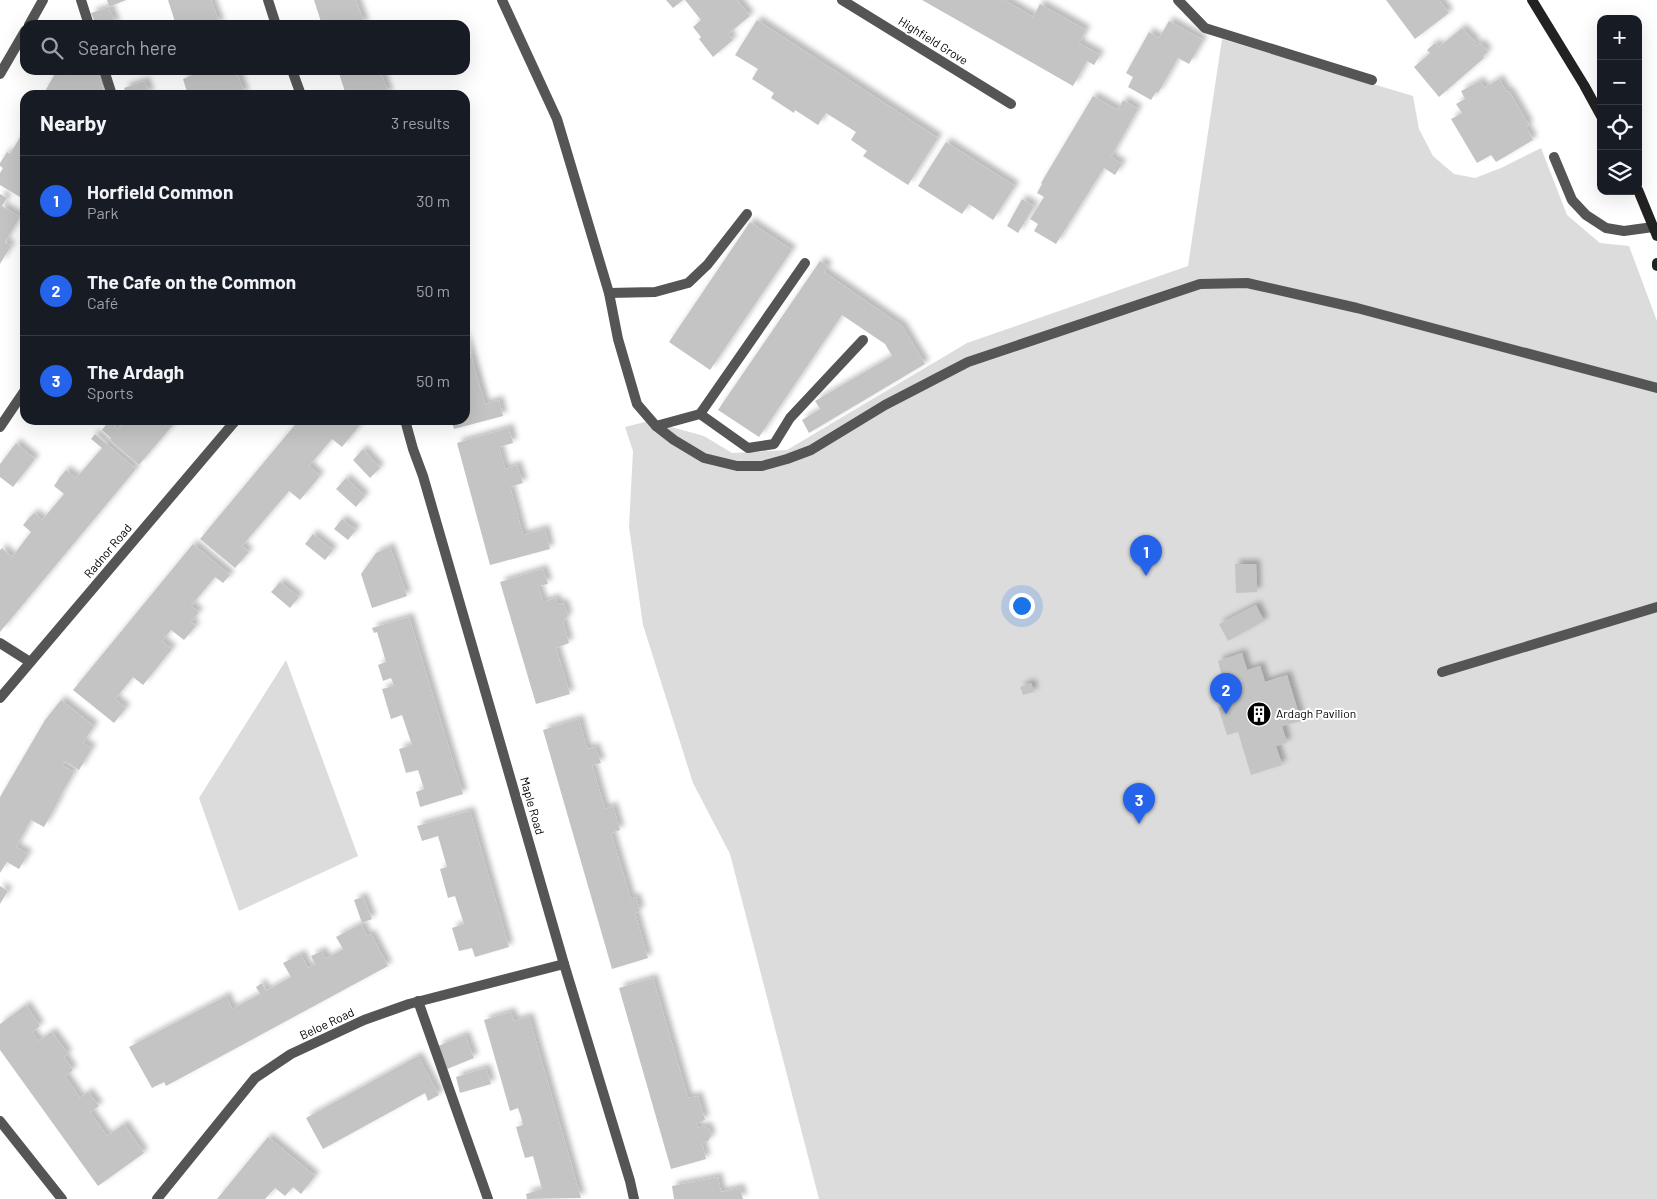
<!DOCTYPE html>
<html lang="en">
<head>
<meta charset="utf-8">
<style>
  :root { --surface:#171b24; --page:#20242c; --text:#f1f3f6; --muted:#9ea1a6; --line:#363941; --accent:#2563eb }
  body { margin:0; font-family:Barlow,sans-serif; background:var(--page); color:var(--text) }
  .controls { position:absolute; right:15px; top:15px; display:grid; overflow:hidden; border-radius:10px; box-shadow:0 5px 20px #0002 }
  .controls button { width:45px; height:45px; display:grid; place-items:center; padding:0; border:0; border-bottom:1px solid var(--line); background:var(--surface); color:var(--text); font:25px sans-serif }
  .you { position:absolute; left:1021px; top:605px; width:18px; height:18px; margin:-12px; border:4px solid #fff; border-radius:50%; background:#1a73e8; box-shadow:0 0 0 8px #1a73e833 }
  .badge { display:grid; place-items:center; width:32px; height:32px; border-radius:50%; background:var(--accent); color:#fff; font-size:16px; font-weight:700 }
  .pin { position:absolute; translate:-50% -41px; filter:drop-shadow(0 1px 2px #0008) }
  .pin::after { content:''; position:absolute; top:26px; width:18px; height:15px; background:inherit; clip-path:polygon(0 0,100% 0,50% 100%) }
  .list { margin:0; padding:0; list-style:none }
  h2 { display:flex; justify-content:space-between; align-items:center; height:65px; margin:0; padding:0 20px; font-size:21px }
  h2 small { font-size:16px; font-weight:400; color:var(--muted) }
  .list li { display:grid; grid-template-columns:32px 1fr auto; gap:15px; align-items:center; box-sizing:border-box; height:90px; padding:0 20px; border-top:1px solid var(--line) }
  .list b { display:block; font-size:19px; white-space:nowrap }
  .list p { margin:0; font-size:16px; white-space:nowrap; color:var(--muted) }
  .list em { font-size:16px; font-style:normal; color:var(--muted) }
  .icon { flex:none; width:28px; height:28px; fill:none; stroke:currentColor; stroke-width:2; stroke-linecap:round; stroke-linejoin:round }
  .map { position:relative; flex:none; width:1657px; height:1199px; overflow:hidden }
  .search { position:absolute; background:var(--surface); box-shadow:0 5px 20px #0002; left:20px; top:20px; width:450px; height:55px; display:flex; align-items:center; gap:12px; box-sizing:border-box; padding:0 18px; border-radius:15px; color:var(--muted); font-size:19px }
  .panel { position:absolute; background:var(--surface); box-shadow:0 5px 20px #0002; left:20px; top:90px; width:450px; height:335px; border-radius:15px }
  .map>svg:first-child { display:block }
</style>
</head>
<body>
<div class="map">
<svg width="1657" height="1199" viewBox="0 0 1657 1199">
  <defs>
    <filter id="shadow"><feDropShadow dx="4.5" dy="-4.5" stdDeviation="2.5" flood-color="#0004"/></filter>
  </defs>
  <rect width="100%" height="100%" fill="#fff"/>
  <g fill="#dcdcdc">
    <path d="M1222,39L1413,96L1419,129L1433,156L1454,174L1475,178L1501,168L1541,148L1567,215L1600,243L1629,246L1657,321V1199H819L730,854L693,783L643,625L629,527L633,451L625,427L649,421L704,436L732,453L787,450L967,343L1188,266Z"/>
    <path d="M286,660L358,856L239,911L199,798Z"/>
  </g>
  <g fill="#c4c4c4" filter="url(#shadow)">
    <path d="M107,0H126L109,7Z"/>
    <path d="M168,0H211L220,25H176Z"/>
    <path d="M314,0H356L365,25H322Z"/>
    <path d="M666,0H683L673,8Z"/>
    <path d="M685,0H737L750,16L728,34L733,40L713,57L699,39L701,37L693,27L701,20Z"/>
    <path d="M922,0H1004L1033,17L1040,4L1086,30L1079,43L1100,55L1094,65L1087,61L1073,86Z"/>
    <path d="M1386,0H1439L1449,13L1415,39Z"/>
    <path d="M109,7L116,25H96L91,13Z"/>
    <path d="M757,20L938,138L908,185L863,156L867,151L851,140L856,132L826,113L818,125L795,110L794,113L771,98L774,93L752,79L758,69L735,55Z"/>
    <path d="M1169,21L1203,40L1189,64L1178,58L1158,93L1156,92L1151,100L1128,87L1133,77L1126,73L1149,32L1159,38Z"/>
    <path d="M1462,28L1476,42L1474,44L1476,46L1480,43L1488,52L1483,56L1484,58L1439,97L1414,67L1430,53L1427,50L1435,43L1439,47Z"/>
    <path d="M57,70L70,76L73,70H97L105,95H43Z"/>
    <path d="M194,70H236L245,95H188L183,79L195,74Z"/>
    <path d="M338,70H380L389,95H346Z"/>
    <path d="M1499,79L1507,92L1509,91L1529,125L1526,127L1533,140L1496,162L1491,155L1477,163L1451,119L1462,113L1456,104L1465,99L1461,91L1480,81L1484,88Z"/>
    <path d="M145,81L150,95H127L124,88Z"/>
    <path d="M1093,96L1118,110L1123,100L1138,109L1111,157L1122,164L1115,175L1104,168L1056,244L1034,231L1038,224L1030,219L1044,197L1037,193L1042,184L1041,183Z"/>
    <path d="M25,129V200L0,185V173L3,168L0,166V163L7,152L10,154Z"/>
    <path d="M946,142L1015,186L993,220L969,204L962,214L918,186Z"/>
    <path d="M0,194L7,198L2,206L20,217L5,242L11,246L0,264Z"/>
    <path d="M1022,199L1034,206L1018,233L1007,226Z"/>
    <path d="M750,222L792,250L710,370L669,342Z"/>
    <path d="M820,261L828,266L824,272L902,326L925,364L809,433L802,420L820,409L815,401L892,356L885,344L842,315L759,437L718,410Z"/>
    <path d="M465,335L485,404L499,400L503,416L454,429L451,420H465Z"/>
    <path d="M126,420H177L139,465L110,440L111,438L102,430L109,421L118,429Z"/>
    <path d="M299,420H352L359,426L342,447L332,439L309,466L320,476L300,500L289,491L242,546L249,552L235,568L200,539Z"/>
    <path d="M509,428L513,443L499,447L505,469L517,465L523,483L510,487L523,535L545,529L550,549L490,565L457,443Z"/>
    <path d="M95,434L136,469L0,632V550L2,548L12,557L31,532L23,525L28,519L34,513L42,520L64,494L54,486L60,477L66,470L76,478L102,448L91,439Z"/>
    <path d="M16,443L35,459L13,487L0,477V464Z"/>
    <path d="M363,449L380,468L370,478L353,460Z"/>
    <path d="M346,478L365,496L356,507L336,489Z"/>
    <path d="M342,519L356,530L348,540L334,529Z"/>
    <path d="M313,534L333,550L325,560L305,544Z"/>
    <path d="M193,544L230,575L223,583L215,577L191,606L199,612L191,622L196,626L184,640L171,630L162,641L172,649L143,685L133,677L115,699L126,708L114,723L73,690Z"/>
    <path d="M390,547L407,596L372,608L361,574L376,553Z"/>
    <path d="M1235,564H1256L1257,592L1236,593Z"/>
    <path d="M543,569L548,584L538,586L543,602L556,598L557,603L564,604L568,616L563,622L569,643L556,648L570,694L536,704L500,582Z"/>
    <path d="M280,582L299,597L290,608L271,592Z"/>
    <path d="M1256,605L1264,621L1228,641L1219,624Z"/>
    <path d="M409,617L463,794L420,807L416,792L424,789L418,770L406,773L399,749L412,745L402,715L391,719L382,689L394,686L391,678L383,681L378,665L386,662L377,632L374,633L372,628Z"/>
    <path d="M1242,653L1247,670L1260,666L1265,682L1287,675L1301,721L1282,726L1287,743L1276,746L1282,765L1251,775L1238,732L1227,735L1218,707L1229,705L1218,661Z"/>
    <path d="M1031,683L1034,692L1023,695L1020,687Z"/>
    <path d="M61,700L94,726L83,743L92,748L79,770L65,761L63,766L74,772L58,800H59L44,827L31,820L16,847L28,854L19,869L7,862L0,873V797L45,720Z"/>
    <path d="M579,719L587,749L595,747L601,763L592,765L605,809L613,806L620,830L611,833L631,899L636,897L640,911L635,913L648,958L612,969L543,730Z"/>
    <path d="M470,811L509,947L475,957L472,948L459,951L452,928L464,924L455,896L448,898L440,869L447,867L438,836L422,841L417,826Z"/>
    <path d="M0,886L8,891L0,904Z"/>
    <path d="M363,897L372,919L362,923L354,900Z"/>
    <path d="M361,924L367,936L371,934L388,966L166,1086L164,1082L152,1088L129,1047L226,996L232,1009L260,994L256,987L262,983L266,991L291,977L283,963L301,954L308,968L315,964L311,956L322,951L326,959L343,949L336,937Z"/>
    <path d="M653,978L688,1098L698,1096L705,1120L696,1123L698,1128L704,1126L709,1129L711,1136L708,1141L702,1143L706,1159L671,1169L619,988Z"/>
    <path d="M26,1005L40,1026L32,1032L38,1041L52,1032L68,1054L64,1057L73,1070L65,1076L80,1098L88,1092L99,1106L90,1112L107,1136L124,1124L144,1153L98,1186L0,1050V1024Z"/>
    <path d="M511,1012L514,1021L529,1017L581,1198L527,1199L526,1194L542,1189L533,1156L525,1158L516,1127L523,1125L521,1117L518,1108L510,1111L484,1020Z"/>
    <path d="M465,1035L474,1058L447,1069L438,1046Z"/>
    <path d="M418,1056L439,1095L428,1101L425,1093L323,1149L306,1118Z"/>
    <path d="M486,1068L491,1084L460,1093L456,1077Z"/>
    <path d="M268,1137L315,1176L301,1194L293,1187L285,1196L275,1188L265,1199H217Z"/>
    <path d="M718,1177L721,1192L740,1188L743,1199H674L672,1186Z"/>
  </g>
  <g fill="none" stroke-linecap="round" stroke-linejoin="round">
    <g stroke="#555" stroke-width="10">
      <path d="M81,0L89,25"/>
      <path d="M502,0L557,119L609,293L618,339L637,404L656,426L674,440L704,458L737,466H762L787,459L811,450L885,405L968,362L1200,284L1247,283L1357,308L1657,388"/>
      <path d="M1178,0L1205,28L1372,80"/>
      <path d="M104,70L112,95"/>
      <path d="M1554,157L1572,200L1586,215L1606,228L1624,231L1653,227"/>
      <path d="M609,293L655,292L688,283L708,264L747,214"/>
      <path d="M700,414L805,263"/>
      <path d="M656,426L700,414L748,448L774,444L790,418L863,340"/>
      <path d="M0,427L25,390"/>
      <path d="M0,643L30,662"/>
      <path d="M1442,672L1657,607"/>
      <path d="M418,1001L488,1199"/>
    </g>
    <g stroke="#555" stroke-width="10">
      <path d="M268,0L276,25"/>
      <path d="M842,0L1011,104"/>
      <path d="M29,25L43,0"/>
      <path d="M292,70L301,95"/>
      <path d="M0,74L25,31"/>
      <path d="M405,420L413,449L423,476L564,964L630,1181L634,1199"/>
      <path d="M0,698L236,420"/>
      <path d="M0,1121L62,1199"/>
      <path d="M157,1199L255,1078L291,1054L364,1020L409,1004L564,964"/>
    </g>
    <g stroke="#222" stroke-width="10">
      <path d="M1532,0L1584,85L1601,116"/>
      <path d="M1638,190L1657,236"/>
      <path d="M1657,263V266"/>
    </g>
  </g>
  <defs>
    <symbol id="building-disc" viewBox="-11 -11 22 22"><circle r="9.5" fill="#000" stroke="#fff"/><path d="M-4-6H4V6H1V3H-1V6H-4ZM-2.5-4.3h1.7v1.8h-1.7ZM.8-4.3h1.7v1.8H.8ZM-2.5-1h1.7V.8h-1.7ZM.8-1h1.7V.8H.8Z" fill="#fff"/></symbol>
  </defs>
  <g fill-rule="evenodd">
    <use href="#building-disc" x="1245" y="700" width="28" height="28"/>
  </g>
  <g text-anchor="middle" stroke-width="4" stroke-linejoin="round" paint-order="stroke">
    <g font-size="12" fill="#000" stroke="#fff">
      <text transform="translate(933 41) rotate(32)" y="4">Highfield Grove</text>
      <text transform="translate(108 551) rotate(-50)" y="4">Radnor Road</text>
      <text transform="translate(532 806) rotate(74)" y="4">Maple Road</text>
      <text transform="translate(327 1024) rotate(-25)" y="4">Beloe Road</text>
    </g>
    <g font-size="12" fill="#000" stroke="#fff" text-anchor="start">
      <text x="1276" y="718">Ardagh Pavilion</text>
    </g>
  </g>
</svg>
<div class="controls">
<button>+</button>
<button>−</button>
<button><svg class="icon" aria-label="locate" viewBox="0 0 24 24"><circle cx="12" cy="12" r="6"/><path d="M12 2v4M12 18v4M2 12h4M18 12h4"/></svg></button>
<button><svg class="icon" aria-label="layers" viewBox="0 0 24 24"><path d="M12 4l9 5-9 5-9-5zM3 14l9 5 9-5"/></svg></button>
</div>
<div class="you"></div>
<div class="pin badge" style="left:1146px;top:576px">1</div>
<div class="pin badge" style="left:1226px;top:714px">2</div>
<div class="pin badge" style="left:1139px;top:824px">3</div>
<div class="search"><svg class="icon" aria-label="search" viewBox="0 0 24 24"><circle cx="10" cy="10" r="6"/><path d="M15 15l6 6"/></svg>Search here</div>
<section class="panel">
<h2>Nearby<small>3 results</small></h2>
<ul class="list">
<li><span class="badge">1</span><div><b>Horfield Common</b><p>Park</p></div><em>30 m</em></li>
<li><span class="badge">2</span><div><b>The Cafe on the Common</b><p>Café</p></div><em>50 m</em></li>
<li><span class="badge">3</span><div><b>The Ardagh</b><p>Sports</p></div><em>50 m</em></li>
</ul>
</section>
</div>
</body>
</html>
